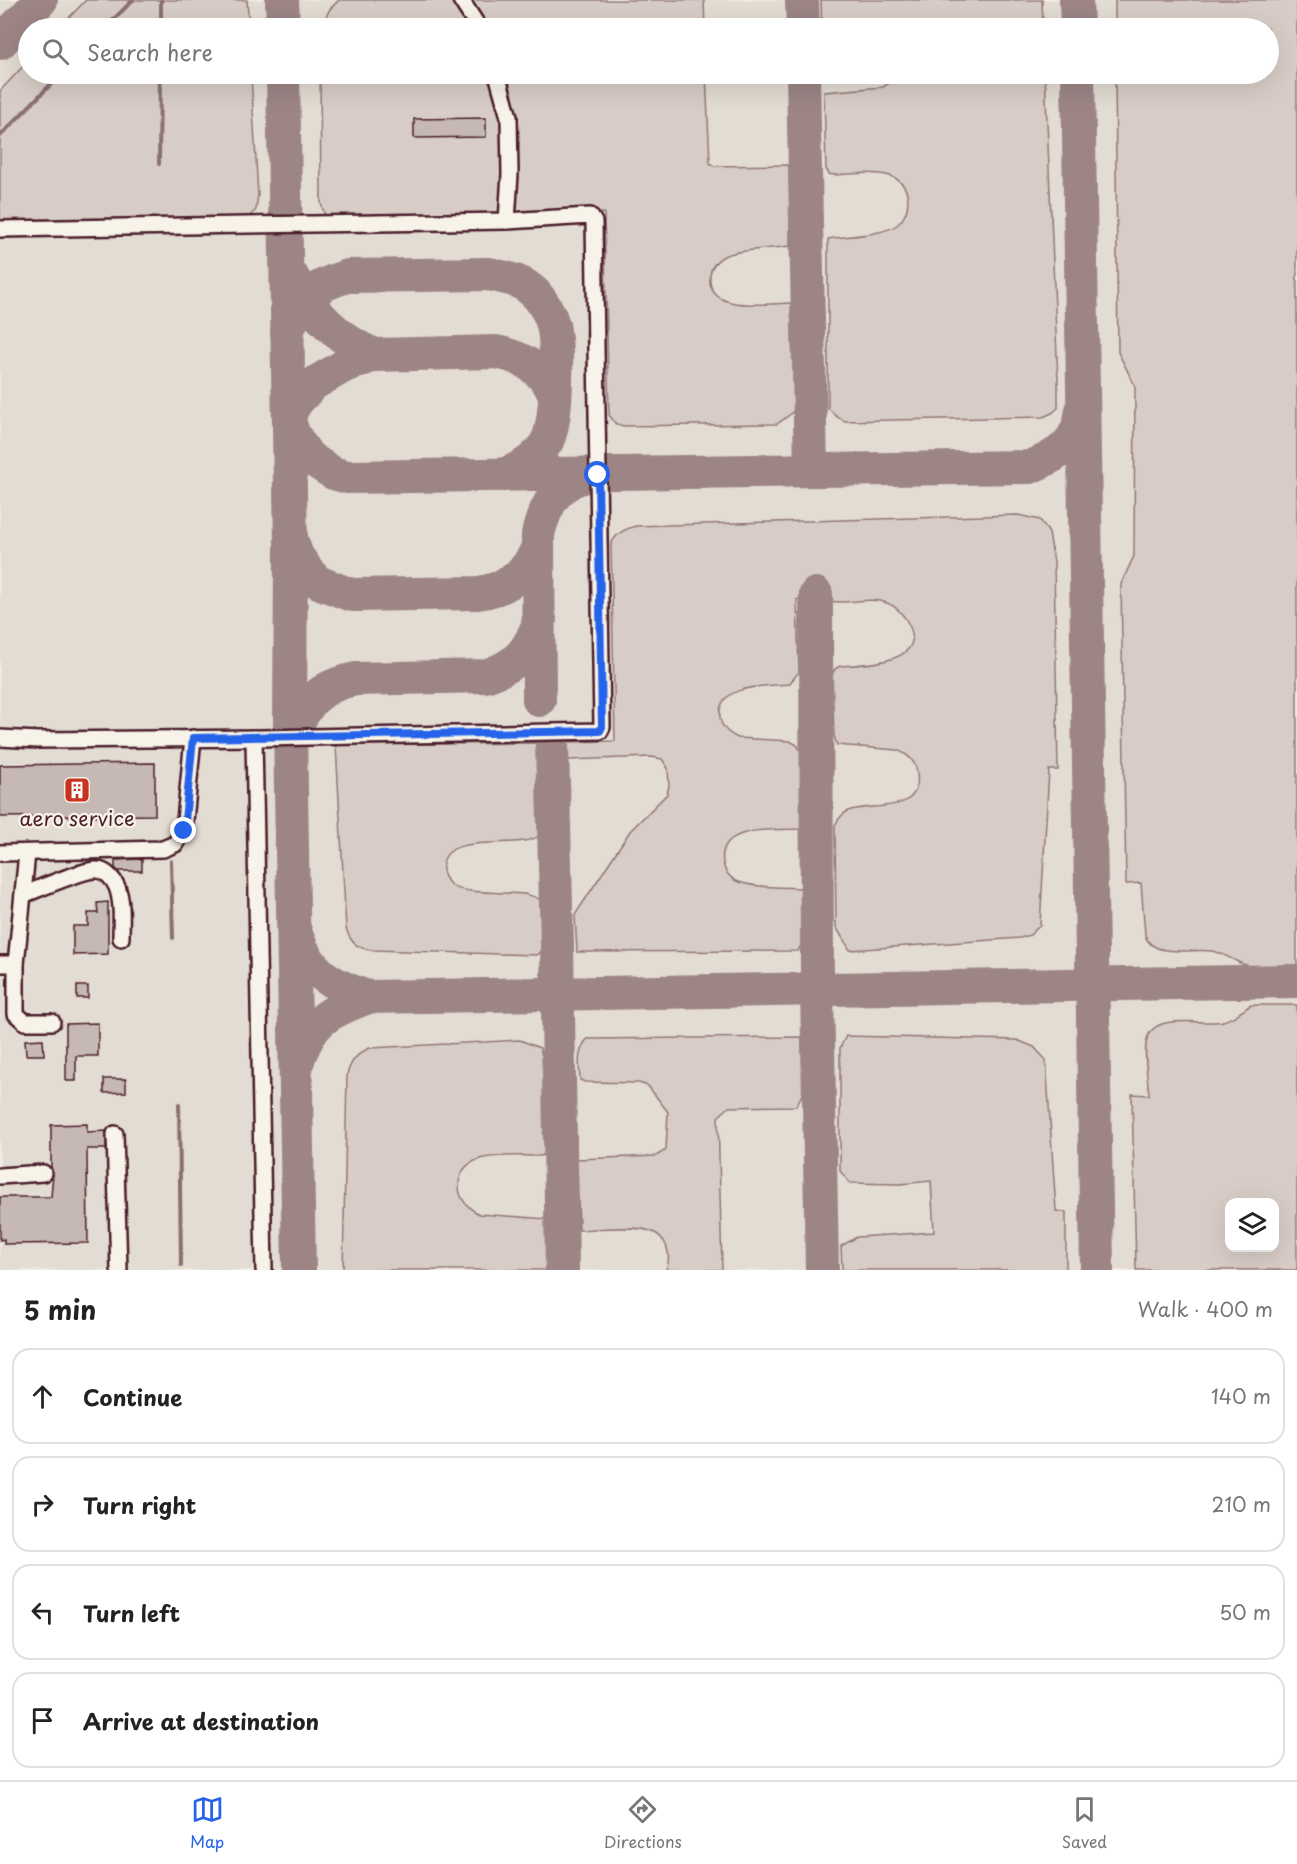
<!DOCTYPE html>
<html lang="en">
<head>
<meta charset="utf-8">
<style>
  :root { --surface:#fff; --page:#f6f6f6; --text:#222; --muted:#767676; --line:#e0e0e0; --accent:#2563eb }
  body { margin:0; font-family:"Playpen Sans",sans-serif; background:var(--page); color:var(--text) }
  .controls { position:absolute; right:18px; bottom:18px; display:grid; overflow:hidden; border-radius:12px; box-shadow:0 6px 24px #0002 }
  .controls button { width:54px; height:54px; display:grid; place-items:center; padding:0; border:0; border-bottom:2px solid var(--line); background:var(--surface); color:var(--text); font:30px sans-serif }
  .stop { position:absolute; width:18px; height:18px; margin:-14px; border:4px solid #2563eb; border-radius:50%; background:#fff }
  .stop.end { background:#2563eb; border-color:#fff; box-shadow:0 2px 6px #0008 }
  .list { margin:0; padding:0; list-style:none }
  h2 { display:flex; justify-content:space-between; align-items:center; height:78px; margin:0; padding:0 24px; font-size:26px }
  h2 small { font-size:20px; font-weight:400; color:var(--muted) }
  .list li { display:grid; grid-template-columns:39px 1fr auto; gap:18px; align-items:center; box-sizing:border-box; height:96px; margin:0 12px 12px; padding:0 12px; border:2px solid var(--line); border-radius:18px }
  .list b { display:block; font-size:22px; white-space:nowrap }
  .list em { font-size:20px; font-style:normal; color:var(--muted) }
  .icon { flex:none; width:33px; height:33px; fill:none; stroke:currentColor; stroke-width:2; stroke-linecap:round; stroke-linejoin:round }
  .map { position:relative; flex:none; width:1297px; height:1270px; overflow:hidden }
  .search { position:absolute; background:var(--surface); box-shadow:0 6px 24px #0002; left:18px; right:18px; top:18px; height:66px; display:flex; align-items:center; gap:15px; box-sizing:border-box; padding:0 21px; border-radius:33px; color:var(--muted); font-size:22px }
  .sheet { height:510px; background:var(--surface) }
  nav { display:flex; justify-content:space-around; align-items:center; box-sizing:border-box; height:84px; border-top:2px solid var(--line); background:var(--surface); font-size:16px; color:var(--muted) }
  nav a { display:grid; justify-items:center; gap:3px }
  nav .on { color:var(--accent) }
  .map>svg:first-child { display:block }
</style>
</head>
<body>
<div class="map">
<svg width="1297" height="1270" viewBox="0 0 1297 1270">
  <rect width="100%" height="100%" fill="#f0ebe0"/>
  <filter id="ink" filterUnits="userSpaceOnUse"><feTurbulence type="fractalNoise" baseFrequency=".0167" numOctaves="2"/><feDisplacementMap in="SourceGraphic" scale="12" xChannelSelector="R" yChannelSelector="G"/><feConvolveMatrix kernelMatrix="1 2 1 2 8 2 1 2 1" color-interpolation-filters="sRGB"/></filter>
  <g filter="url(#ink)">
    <path fill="#e3dcd2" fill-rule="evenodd" d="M0,0H1297V1270H0ZM28,28H1268V74H28ZM1230,1202H1274V1248H1230Z"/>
    <g fill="#d8cdc6" stroke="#917678" stroke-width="1.5" fill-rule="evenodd">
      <path d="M86,0H247L249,28H59Z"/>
      <path d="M339,0H704L705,28H320L330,9Z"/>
      <path d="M821,0H1042L1043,28H822Z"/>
      <path d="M1115,0H1297V965C1282,965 1261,969 1246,965C1235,962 1224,953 1212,951C1193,948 1152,959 1145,935L1141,883L1126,884L1121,584L1134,556L1135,386L1118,352L1115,74H1268V28H1115Z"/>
      <path d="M28,61V74H251L258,195L256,210L242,223L0,225V91Z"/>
      <path d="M320,74H706L710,163L714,166L791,165L790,246C771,249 743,249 726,255C717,259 710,267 710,277C707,314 767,303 791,303L795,407L792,413L777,424L624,426L616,424L609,415L604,213L330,220L324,213L321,203Z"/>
      <path d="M898,74H1045L1058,380V408L1052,413L1043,417L845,421L837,417L828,408V239C846,236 883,235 897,225C904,219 908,210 908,200C906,164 858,174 834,175L829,174L826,169L824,92L883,87L891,82Z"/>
      <path d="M1018,515L1040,520L1049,533L1054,562L1058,770H1049L1040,925L1030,935L1020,938L850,950L836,927L835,825C839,819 841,814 848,811C871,802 923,816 917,773C916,761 907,754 897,750L837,745L834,736L832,675L835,669L840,666C862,664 928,664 909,625C905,616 896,606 887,603C870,596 846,605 831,601C828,600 826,597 824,596C814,592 805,595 797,600L799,672L789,684C767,686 716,684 720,717C721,728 729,734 738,738L790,741L797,745L801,752V829C778,830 717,824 723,862C724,871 730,879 739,882C754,888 787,887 804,888L805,938L798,951L577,952L575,915L630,831L667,794L669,786L668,768L662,759L652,757L568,760L567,742L615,741L611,543C618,533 624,529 636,526Z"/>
      <path d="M538,743L541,835C518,852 446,830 443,865C442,873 446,881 452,886C463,894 508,892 524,894C532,895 539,899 546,902C546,916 552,947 537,955L373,950C357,949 350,942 346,928L336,745Z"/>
      <path d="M1251,1005H1297V1270H1136L1132,1094L1149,1095C1148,1078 1143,1056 1147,1039C1155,1011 1203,1026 1223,1021C1233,1019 1243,1010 1251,1005ZM1230,1202H1274V1248H1230Z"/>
      <path d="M846,1036L1017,1040L1034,1047L1046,1060L1056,1211L1066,1212V1270H842L841,1246L857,1237L934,1232L931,1181L900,1184L850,1183L840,1171V1048Z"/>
      <path d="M803,1037L804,1091L796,1106L729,1107L718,1117L722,1270H666C672,1255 667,1236 650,1231C635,1225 596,1229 579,1230L577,1159L656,1156L666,1150L668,1112L648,1086L639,1083L585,1082L580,1080C579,1064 577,1052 587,1039Z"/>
      <path d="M520,1040L540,1048L542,1056L548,1152L541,1156C515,1157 459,1147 459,1186C459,1200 468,1208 479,1214L547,1219L548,1270H343L347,1075C350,1062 357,1053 370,1048Z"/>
    </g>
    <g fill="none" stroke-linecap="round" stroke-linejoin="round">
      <g stroke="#8b6f72" stroke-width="4">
        <path d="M105,28L133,0"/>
        <path d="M161,28V0"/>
        <path d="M0,136L61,74"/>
        <path d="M159,164L160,74"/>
        <path d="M171,861L173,938"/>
        <path d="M179,1104L181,1265"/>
      </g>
      <g stroke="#9d8586" stroke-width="34">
        <path d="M282,0L283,28"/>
        <path d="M802,0L803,28"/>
        <path d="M1076,0L1077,28"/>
        <path d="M0,43L41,0"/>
        <path d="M283,74L291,547L290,728L299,1270"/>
        <path d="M803,74L811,470"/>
        <path d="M1078,74L1097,1270"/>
        <path d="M293,278C308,309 342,343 375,355"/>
        <path d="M287,332C301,296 311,287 348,276L489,274C506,278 522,280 535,293C543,302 550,313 553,325C558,347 558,425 546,443C536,460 520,469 502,475"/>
        <path d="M555,394C542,369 523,357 496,352L375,355L344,366L313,384L297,401L291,411L289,421L294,435L308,457L333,473L347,477L1030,467C1059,455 1078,444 1082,410"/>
        <path d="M291,539L297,556L310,574L318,582L346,593L353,595L478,593C507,589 527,574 538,547"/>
        <path d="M816,594L817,989L822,1270"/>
        <path d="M539,700L538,534C545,506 559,478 592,475"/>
        <path d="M290,738C306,704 317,686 356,679L485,676C517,666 530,650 540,619"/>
        <path d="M552,743L557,946L562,1270"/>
        <path d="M295,931C308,972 329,984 368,997L1297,981"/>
        <path d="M297,1063C311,1020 328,1012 368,997"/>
      </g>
    </g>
    <g fill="#c6b8b3" stroke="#4a1f2b" stroke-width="1.5">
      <path d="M486,118V137L414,138V119Z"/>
      <path d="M155,763V815L0,817V765Z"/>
      <path d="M142,859V871H118L115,868V860Z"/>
      <path d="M108,902V954L73,955V926H88V913H98L97,903Z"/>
      <rect x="77" y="986" width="11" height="12"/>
      <path d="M98,1023V1056H76V1081H66V1024Z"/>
      <path d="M43,1039L44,1055H26L25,1040Z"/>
      <path d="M104,1079H126V1092L104,1093Z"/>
      <path d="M87,1124V1132L106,1131V1149H87L88,1243L4,1244V1239L0,1240V1197H51L53,1173L51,1167V1125Z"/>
    </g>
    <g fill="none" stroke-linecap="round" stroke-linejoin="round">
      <defs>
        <g id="minor">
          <path d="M461,0L479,28"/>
          <path d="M497,74L509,117L510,174L507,221"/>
          <path d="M0,229L507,221L590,216L594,222L602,727L600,731L261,738L38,740L0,738"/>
          <path d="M254,738L264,1270"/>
          <path d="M0,853L163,849L175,844L184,831L193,738"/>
          <path d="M23,895C38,889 84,869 97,870C106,870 114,880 117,887C123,903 121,921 121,938"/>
          <path d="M0,964H16L27,853"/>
          <path d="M16,964V1014L25,1022H52"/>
          <path d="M115,1134L119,1270"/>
          <path d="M0,1176L43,1173"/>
        </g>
      </defs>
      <use href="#minor" stroke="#4a1f2b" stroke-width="20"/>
      <use href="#minor" stroke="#f7f3e8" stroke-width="15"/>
    </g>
  </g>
  <g fill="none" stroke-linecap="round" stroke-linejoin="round" filter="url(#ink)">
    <path stroke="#2563eb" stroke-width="8" d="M184,831L193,738L600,731L602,727L598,475"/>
  </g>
  <defs>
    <symbol id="building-square" viewBox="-11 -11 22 22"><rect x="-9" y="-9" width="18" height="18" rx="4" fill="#c8321e" stroke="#f7f3e8"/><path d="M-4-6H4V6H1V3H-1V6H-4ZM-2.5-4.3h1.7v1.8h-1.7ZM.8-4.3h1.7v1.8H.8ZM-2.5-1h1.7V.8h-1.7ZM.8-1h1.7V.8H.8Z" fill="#fff"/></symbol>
  </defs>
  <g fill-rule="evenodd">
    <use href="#building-square" x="62" y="775" width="30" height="30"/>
  </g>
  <g text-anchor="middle" stroke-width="4.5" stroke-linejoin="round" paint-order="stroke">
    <g font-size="20" fill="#4a1f2b" stroke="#f7f3e8">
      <text x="77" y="826">aero service</text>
    </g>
  </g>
</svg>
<div class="controls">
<button><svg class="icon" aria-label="layers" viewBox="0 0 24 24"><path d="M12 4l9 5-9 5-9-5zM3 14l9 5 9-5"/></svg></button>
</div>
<div class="stop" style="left:598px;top:475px"></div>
<div class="stop end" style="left:184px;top:831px"></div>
<div class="search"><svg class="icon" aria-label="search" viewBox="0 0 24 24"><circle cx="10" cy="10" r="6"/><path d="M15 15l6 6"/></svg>Search here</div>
</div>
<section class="sheet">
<h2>5 min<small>Walk · 400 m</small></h2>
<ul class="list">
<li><svg class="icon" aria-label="ahead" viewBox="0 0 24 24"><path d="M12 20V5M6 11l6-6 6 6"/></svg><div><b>Continue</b></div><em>140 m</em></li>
<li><svg class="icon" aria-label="right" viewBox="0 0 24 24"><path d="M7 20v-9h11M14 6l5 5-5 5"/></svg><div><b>Turn right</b></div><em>210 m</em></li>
<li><svg class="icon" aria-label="left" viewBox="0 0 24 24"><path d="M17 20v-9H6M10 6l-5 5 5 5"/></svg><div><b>Turn left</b></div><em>50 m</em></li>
<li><svg class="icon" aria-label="arrive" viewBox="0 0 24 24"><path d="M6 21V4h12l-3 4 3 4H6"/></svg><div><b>Arrive at destination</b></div></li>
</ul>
</section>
<nav>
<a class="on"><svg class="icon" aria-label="map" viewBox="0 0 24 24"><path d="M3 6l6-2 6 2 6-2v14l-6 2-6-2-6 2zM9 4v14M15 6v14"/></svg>Map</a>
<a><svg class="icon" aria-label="directions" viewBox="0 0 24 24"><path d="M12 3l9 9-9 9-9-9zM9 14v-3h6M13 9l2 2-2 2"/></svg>Directions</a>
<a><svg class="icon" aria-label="saved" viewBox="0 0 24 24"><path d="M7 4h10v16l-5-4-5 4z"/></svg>Saved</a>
</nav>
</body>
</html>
